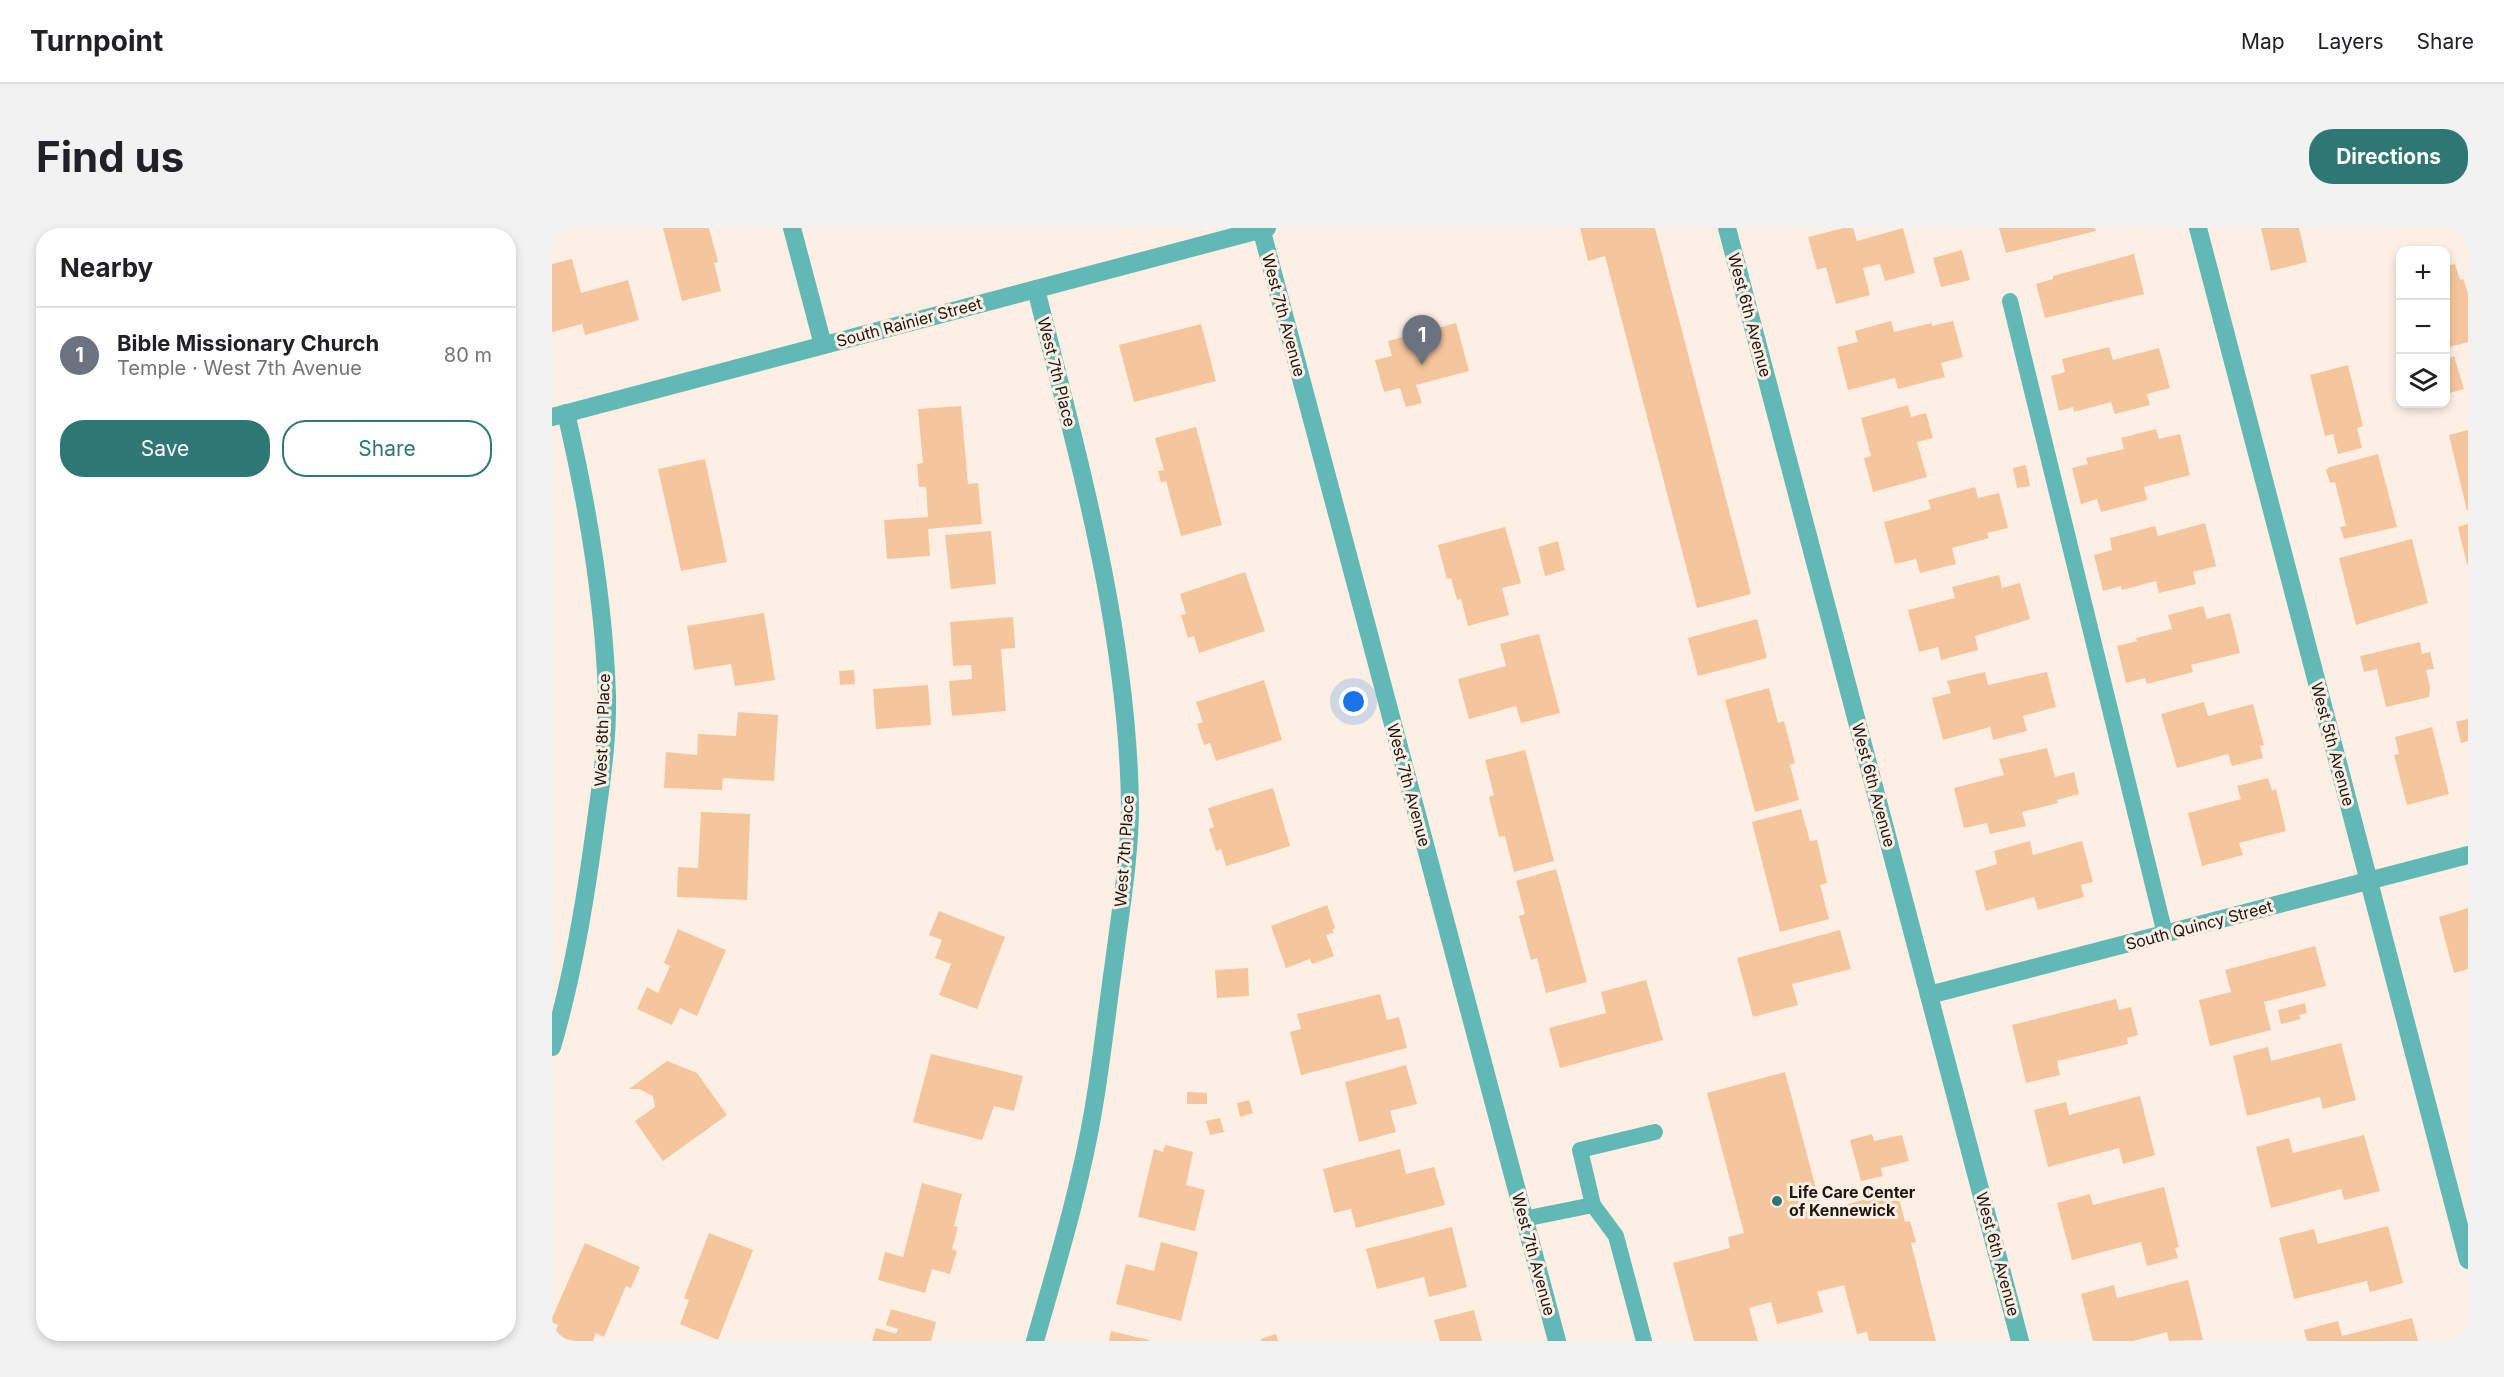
<!DOCTYPE html>
<html lang="en">
<head>
<meta charset="utf-8">
<style>
  :root { --surface:#fff; --page:#f2f2f2; --text:#202124; --muted:#757577; --line:#e0e0e0; --accent:#2e7775 }
  body { margin:0; font-family:Inter,sans-serif; background:var(--page); color:var(--text) }
  .controls { position:absolute; right:18px; top:18px; display:grid; overflow:hidden; border-radius:12px; box-shadow:0 3px 9px #0003 }
  .controls button { width:54px; height:54px; display:grid; place-items:center; padding:0; border:0; border-bottom:2px solid var(--line); background:var(--surface); color:var(--text); font:30px sans-serif }
  .you { position:absolute; left:802px; top:474px; width:21px; height:21px; margin:-15px; border:4px solid #fff; border-radius:50%; background:#1a73e8; box-shadow:0 0 0 9px #1a73e833 }
  .badge { display:grid; place-items:center; width:39px; height:39px; border-radius:50%; background:var(--accent); color:#fff; font-size:20px; font-weight:700 }
  .pin { position:absolute; translate:-50% -50px; filter:drop-shadow(0 2px 3px #0008) }
  .pin::after { content:''; position:absolute; top:32px; width:21px; height:18px; background:inherit; clip-path:polygon(0 0,100% 0,50% 100%) }
  .list { margin:0; padding:0; list-style:none }
  h2 { display:flex; justify-content:space-between; align-items:center; height:78px; margin:0; padding:0 24px; font-size:26px }
  h2 small { font-size:20px; font-weight:400; color:var(--muted) }
  .list li { display:grid; grid-template-columns:39px 1fr auto; gap:18px; align-items:center; box-sizing:border-box; height:96px; padding:0 24px; border-top:2px solid var(--line) }
  .list b { display:block; font-size:22px; white-space:nowrap }
  .list p { margin:0; font-size:20px; white-space:nowrap; color:var(--muted) }
  .list em { font-size:20px; font-style:normal; color:var(--muted) }
  .actions { display:flex; gap:12px; padding:18px 24px }
  .actions a { flex:1; padding:14px 0; border:2px solid var(--accent); border-radius:24px; text-align:center; font-size:21px; color:var(--accent) }
  .actions .main { background:var(--accent); color:#fff }
  .icon { flex:none; width:33px; height:33px; fill:none; stroke:currentColor; stroke-width:2; stroke-linecap:round; stroke-linejoin:round }
  .map { position:relative; flex:none; width:1916px; height:1113px; overflow:hidden; border-radius:24px }
  header { display:flex; align-items:center; gap:36px; box-sizing:border-box; height:84px; padding:0 30px; background:var(--surface); border-bottom:2px solid var(--line) }
  header strong { font-size:28px }
  nav { display:flex; gap:33px; margin-inline-start:auto; font-size:21px }
  .intro { display:flex; align-items:center; justify-content:space-between; box-sizing:border-box; height:144px; padding:0 36px }
  h1 { margin:0; font-size:42px }
  .button { padding:15px 27px; border-radius:24px; background:var(--accent); color:#fff; font-size:21px; font-weight:700 }
  main { display:flex; gap:36px; padding:0 36px }
  aside { flex:1; background:var(--surface); border-radius:24px; box-shadow:0 3px 9px #0003 }
  .map>svg:first-child { display:block }
</style>
</head>
<body>
<header>
<strong>Turnpoint</strong>
<nav><a>Map</a><a>Layers</a><a>Share</a></nav>
</header>
<div class="intro"><h1>Find us</h1><a class="button">Directions</a></div>
<main>
<aside>
<h2>Nearby<small></small></h2>
<ul class="list">
<li><span class="badge" style="background:#6b7280">1</span><div><b>Bible Missionary Church</b><p>Temple · West 7th Avenue</p></div><em>80 m</em></li>
</ul>
<div class="actions"><a class="main">Save</a><a>Share</a></div>
</aside>
<div class="map">
<svg width="1916" height="1113" viewBox="0 0 1916 1113">
  <rect width="100%" height="100%" fill="#fdefe4"/>
  <g fill="#f5c69d">
    <path d="M111,0H157L166,34L162,35L169,63L130,73Z"/>
    <path d="M1028,0H1103L1199,366L1145,380L1053,28L1036,33Z"/>
    <path d="M1292,0H1301L1305,13L1351,0L1363,45L1333,53L1328,36L1311,40L1318,67L1284,76L1274,39L1265,42L1256,9Z"/>
    <path d="M1447,0H1543L1544,3L1454,25Z"/>
    <path d="M1709,0H1747L1755,34L1719,43Z"/>
    <path d="M1410,22L1418,52L1389,59L1381,30Z"/>
    <path d="M1582,26L1592,66L1493,90L1484,56L1501,51V48Z"/>
    <path d="M20,31L29,65L76,52L87,92L33,107L30,96L0,104V36Z"/>
    <path d="M1903,36L1908,52L1911,51L1916,65V114L1894,120V38Z"/>
    <path d="M1339,93L1342,104L1380,95V98L1401,93L1411,129L1389,135L1393,149L1346,161L1343,150L1296,162L1285,119L1306,114L1303,103Z"/>
    <path d="M904,95L917,143L864,157L870,175L854,179L848,160L832,164L823,132L840,128L836,113Z"/>
    <path d="M649,96L664,153L582,174L567,117Z"/>
    <path d="M1557,119L1561,132L1607,120L1618,160L1595,166L1598,177L1563,186L1559,174L1522,184L1521,179L1507,183L1499,148L1513,144L1510,131Z"/>
    <path d="M1902,128L1912,161L1894,166V131Z"/>
    <path d="M1796,137L1811,198L1805,200L1810,220L1786,226L1781,206L1773,208L1758,147Z"/>
    <path d="M1356,177L1359,189L1374,185L1381,210L1365,214L1375,249L1321,264L1312,230L1319,228L1309,190Z"/>
    <path d="M409,178L416,256L426,255L430,296L376,301L378,328L335,331L332,292L376,289L374,259H367L365,236L371,235L366,181Z"/>
    <path d="M644,199L670,297L629,308L614,253L609,255L606,243L612,242L603,210Z"/>
    <path d="M1604,201L1607,211L1628,206L1638,247L1592,259L1595,272L1549,284L1545,271L1529,276L1520,240L1536,236L1534,230L1572,221L1569,210Z"/>
    <path d="M1916,202V282L1915,283L1897,207Z"/>
    <path d="M1826,226L1845,299L1792,311L1788,299L1794,298L1783,254L1778,255L1774,242L1778,239Z"/>
    <path d="M153,231L175,334L129,343L106,241Z"/>
    <path d="M1474,237L1478,258L1465,260L1461,240Z"/>
    <path d="M1423,259L1426,270L1447,265L1456,300L1435,305L1437,310L1400,320L1404,336L1368,345L1364,331L1343,336L1332,294L1379,281L1376,272Z"/>
    <path d="M1653,295L1664,338L1641,344L1644,356L1607,365L1604,353L1570,362L1569,358L1551,363L1542,327L1560,322L1558,310L1603,298L1606,308Z"/>
    <path d="M1916,296V336H1915L1906,299Z"/>
    <path d="M953,299L969,355L950,360L957,387L916,398L909,371L905,372L899,350L895,351L886,317Z"/>
    <path d="M439,303L444,356L399,361L393,307Z"/>
    <path d="M1860,311L1876,375L1804,397L1787,330Z"/>
    <path d="M1006,313L1013,342L993,348L986,319Z"/>
    <path d="M693,344L713,403L647,425L642,408L636,410L629,387L634,386L628,366Z"/>
    <path d="M1447,347L1450,360L1468,355L1478,391L1423,408L1426,422L1389,432L1386,419L1367,424L1356,382L1403,370L1400,359Z"/>
    <path d="M1651,378L1655,391L1678,385L1688,425L1639,437L1641,444L1595,456L1593,450L1574,455L1565,418L1585,413L1584,410L1620,401L1616,387Z"/>
    <path d="M212,385L223,452L183,458L179,436L142,442L135,398Z"/>
    <path d="M461,389L463,420L449,421L454,483L400,488L397,453L420,451L419,437L401,438L398,394Z"/>
    <path d="M1205,391L1215,430L1146,448L1136,410Z"/>
    <path d="M987,406L1008,485L969,495L964,478L917,491L906,451L954,438L948,416Z"/>
    <path d="M1868,414L1870,426L1878,424L1882,441L1874,442L1878,459L1877,469L1834,479L1825,441L1812,444L1808,428Z"/>
    <path d="M302,442L303,456L288,457L287,443Z"/>
    <path d="M1433,444L1436,457L1495,444L1504,479L1471,488L1475,503L1441,512L1438,499L1391,512L1380,470L1399,465L1395,453Z"/>
    <path d="M712,452L730,512L664,533L658,515L652,517L645,496L651,494L644,474Z"/>
    <path d="M376,457L379,497L324,501L321,461Z"/>
    <path d="M1217,460L1226,495L1232,493L1243,535L1238,537L1247,572L1203,584L1173,472Z"/>
    <path d="M1652,474L1656,488L1701,476L1712,517L1708,518L1711,530L1680,538L1676,526L1625,540L1609,486Z"/>
    <path d="M186,484L226,487L222,553L171,550L170,562L112,560L114,524L145,527L146,506L184,508Z"/>
    <path d="M1916,491V513L1909,515L1904,494Z"/>
    <path d="M1880,499L1897,566L1855,577L1842,527L1847,526L1843,509Z"/>
    <path d="M1495,520L1503,549L1522,544L1527,566L1505,572L1506,575L1470,584L1474,598L1438,606L1435,595L1412,600L1402,560L1452,547L1447,531Z"/>
    <path d="M973,522L1002,633L962,644L953,608L947,609L937,569L942,567L933,532Z"/>
    <path d="M1716,550L1720,563L1724,561L1734,603L1687,615L1691,627L1650,638L1636,585L1689,571L1685,558Z"/>
    <path d="M721,560L738,618L674,638L669,621L664,623L657,601L662,599L656,580Z"/>
    <path d="M1249,581L1258,613L1265,612L1275,655L1268,657L1277,691L1228,704L1200,594Z"/>
    <path d="M149,584L198,586L195,672L125,669L126,639L146,640Z"/>
    <path d="M1478,613L1481,627L1530,613L1541,654L1529,657L1532,669L1486,682L1482,669L1434,683L1423,643L1445,636L1442,623Z"/>
    <path d="M1004,641L1035,754L994,765L985,730L979,732L967,688L973,686L964,653Z"/>
    <path d="M775,677L783,700L780,702L782,705L774,707L782,728L760,736L758,731L734,740L719,698Z"/>
    <path d="M1916,680V741L1902,745L1887,689Z"/>
    <path d="M387,683L453,709L425,781L387,767L399,736L383,730L390,712L377,707Z"/>
    <path d="M126,701L174,722L145,788L128,780L120,797L85,781L95,759L106,765L118,738L112,735Z"/>
    <path d="M1288,702L1299,741L1240,756L1246,777L1201,789L1185,730Z"/>
    <path d="M1763,718L1774,758L1712,774L1719,802L1658,818L1647,772L1679,764L1673,742Z"/>
    <path d="M696,740L697,768L665,770L663,742Z"/>
    <path d="M1094,752L1111,812L1008,840L997,800L1054,785L1049,764Z"/>
    <path d="M828,766L835,792L847,789L855,820L749,847L738,804L749,801L745,786Z"/>
    <path d="M1564,771L1567,782L1579,779L1586,807L1575,810L1576,816L1505,833L1508,847L1474,855L1460,797Z"/>
    <path d="M1753,775L1755,785L1747,787L1749,791L1729,796L1726,782Z"/>
    <path d="M1789,815L1804,872L1771,881L1768,869L1695,888L1681,828L1716,819L1719,833Z"/>
    <path d="M379,826L471,848L462,883L442,878L430,912L361,894Z"/>
    <path d="M115,833L145,845L175,887L111,933L83,893L103,879L101,868L87,861H77Z"/>
    <path d="M854,837L865,876L838,883L844,904L807,914L793,854Z"/>
    <path d="M1233,844L1270,983L1345,963L1353,994L1358,993L1364,1014L1359,1015L1384,1113H1317L1315,1104L1305,1106L1292,1057L1265,1064L1271,1084L1225,1096L1219,1074L1197,1080L1206,1113H1142L1121,1035L1178,1020L1176,1009L1192,1005L1155,865Z"/>
    <path d="M635,864L655,865V876H635Z"/>
    <path d="M1588,868L1603,927L1571,936L1567,920L1496,939L1482,882L1514,874L1517,887Z"/>
    <path d="M697,872L701,885L688,889L685,875Z"/>
    <path d="M668,890L672,904L658,907L654,893Z"/>
    <path d="M1320,906L1322,913L1350,907L1357,933L1329,940L1331,948L1309,953L1298,912Z"/>
    <path d="M1812,907L1828,963L1792,972L1789,961L1719,980L1704,919L1737,910L1741,925Z"/>
    <path d="M613,917L641,924L634,957L653,962L643,1003L586,989L602,921L611,924Z"/>
    <path d="M848,921L854,946L882,939L893,977L804,1000L799,981L782,985L771,941Z"/>
    <path d="M370,955L410,966L402,998L406,999L400,1021L405,1023L398,1046L380,1041L373,1065L326,1052L333,1024L351,1029Z"/>
    <path d="M1612,959L1627,1019L1623,1020L1626,1030L1595,1038L1589,1014L1520,1032L1505,975L1538,966L1541,977Z"/>
    <path d="M1836,998L1851,1055L1818,1064L1815,1053L1742,1071L1727,1010L1762,1001L1766,1016Z"/>
    <path d="M900,999L915,1059L877,1069L872,1049L825,1061L814,1021Z"/>
    <path d="M157,1005L201,1022L166,1112L128,1096L137,1072L132,1070Z"/>
    <path d="M609,1014L646,1024L629,1093L564,1076L574,1036L602,1043Z"/>
    <path d="M33,1015L88,1039L79,1060L74,1058L52,1109L44,1105L41,1113H0L6,1097L0,1094V1090Z"/>
    <path d="M1636,1052L1651,1112L1617,1113L1615,1104L1581,1113H1541L1529,1066L1562,1057L1565,1070Z"/>
    <path d="M339,1081L384,1094L379,1113H320L324,1100L344,1106L346,1101L334,1097Z"/>
    <path d="M922,1082L930,1113H888L882,1092Z"/>
    <path d="M1860,1090L1866,1113H1755L1752,1102L1786,1093L1790,1108Z"/>
    <path d="M559,1103L597,1112V1113H557Z"/>
    <path d="M724,1106L726,1113H709V1111Z"/>
  </g>
  <g fill="none" stroke-linecap="round" stroke-linejoin="round">
    <g stroke="#61b8b5" stroke-width="16">
      <path d="M1458,73L1613,706"/>
      <path d="M1041,977L1028,922L1103,904"/>
      <path d="M972,991L1041,977L1064,1008L1092,1113"/>
    </g>
    <g stroke="#61b8b5" stroke-width="18">
      <path d="M240,0L271,117"/>
      <path d="M1175,0L1468,1113"/>
      <path d="M1646,0L1916,1032"/>
      <path d="M1377,767L1916,627"/>
      <path d="M0,819C21,747 33,674 43,600C49,556 56,512 55,468C52,372 36,279 14,185"/>
      <path d="M483,1113C505,1036 529,957 542,878C550,830 555,782 562,734C568,686 578,627 578,579C576,403 526,230 484,61"/>
    </g>
    <g stroke="#61b8b5" stroke-width="18">
      <path d="M709,0L1005,1113"/>
      <path d="M0,189L715,0"/>
    </g>
  </g>
  <circle fill="#2e7775" stroke="#fdefe4" stroke-width="2" cx="1225" cy="973" r="6"/>
  <g text-anchor="middle" stroke-width="6" stroke-linejoin="round" paint-order="stroke">
    <g font-size="16" fill="#1c1611" stroke="#fdefe4">
      <text transform="translate(732 87) rotate(75)" y="6">West 7th Avenue</text>
      <text transform="translate(1198 87) rotate(75)" y="6">West 6th Avenue</text>
      <text transform="translate(357 94) rotate(-15)" y="6">South Rainier Street</text>
      <text transform="translate(505 144) rotate(76)" y="6">West 7th Place</text>
      <text transform="translate(50 502) rotate(-88)" y="6">West 8th Place</text>
      <text transform="translate(1781 516) rotate(75)" y="6">West 5th Avenue</text>
      <text transform="translate(857 557) rotate(75)" y="6">West 7th Avenue</text>
      <text transform="translate(1322 557) rotate(75)" y="6">West 6th Avenue</text>
      <text transform="translate(572 623) rotate(-86)" y="6">West 7th Place</text>
      <text transform="translate(1647 697) rotate(-15)" y="6">South Quincy Street</text>
      <text transform="translate(982 1026) rotate(75)" y="6">West 7th Avenue</text>
      <text transform="translate(1446 1026) rotate(75)" y="6">West 6th Avenue</text>
    </g>
    <g font-size="16" font-weight="bold" fill="#1c1611" stroke="#fdefe4" text-anchor="start">
      <text x="1237" y="970">Life Care Center<tspan x="1237" dy="18">of Kennewick</tspan></text>
    </g>
  </g>
</svg>
<div class="controls">
<button>+</button>
<button>−</button>
<button><svg class="icon" aria-label="layers" viewBox="0 0 24 24"><path d="M12 4l9 5-9 5-9-5zM3 14l9 5 9-5"/></svg></button>
</div>
<div class="you"></div>
<div class="pin badge" style="left:870px;top:137px;background:#6b7280">1</div>
</div>
</main>
</body>
</html>
